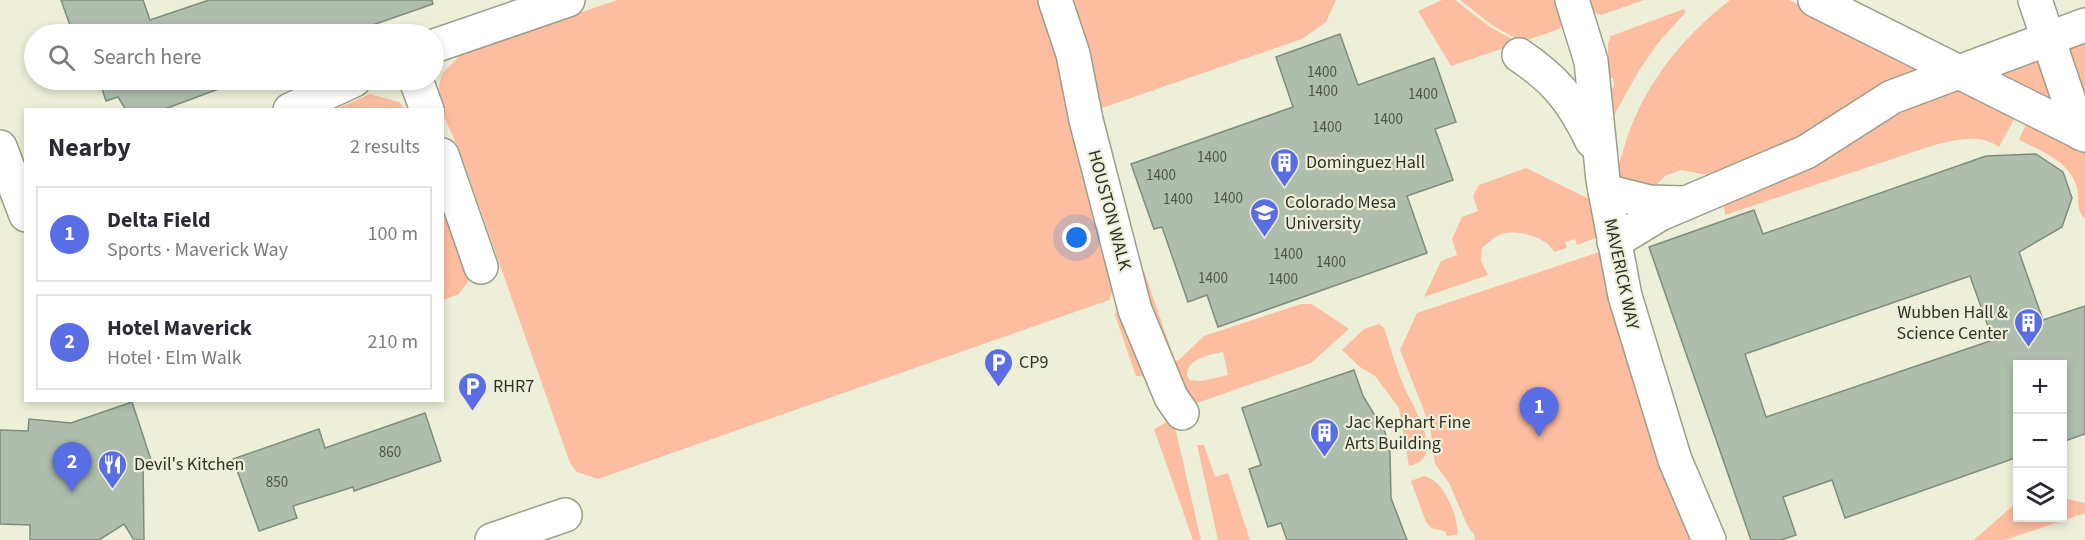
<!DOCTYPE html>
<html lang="en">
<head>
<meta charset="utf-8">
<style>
  :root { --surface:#fff; --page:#f7f7f7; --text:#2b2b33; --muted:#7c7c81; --line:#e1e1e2; --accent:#596ee5 }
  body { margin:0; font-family:"Source Sans 3",sans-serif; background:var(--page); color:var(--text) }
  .controls { position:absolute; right:18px; bottom:18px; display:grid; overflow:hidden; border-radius:0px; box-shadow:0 3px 9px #0003 }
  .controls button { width:54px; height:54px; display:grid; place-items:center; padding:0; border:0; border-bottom:2px solid var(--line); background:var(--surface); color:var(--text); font:30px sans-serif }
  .you { position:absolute; left:1077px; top:238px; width:21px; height:21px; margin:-15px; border:4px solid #fff; border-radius:50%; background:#1a73e8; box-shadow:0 0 0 9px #1a73e833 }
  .badge { display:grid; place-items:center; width:39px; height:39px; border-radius:50%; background:var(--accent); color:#fff; font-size:20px; font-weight:700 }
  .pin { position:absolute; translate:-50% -50px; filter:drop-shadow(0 2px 3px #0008) }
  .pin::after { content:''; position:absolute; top:32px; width:21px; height:18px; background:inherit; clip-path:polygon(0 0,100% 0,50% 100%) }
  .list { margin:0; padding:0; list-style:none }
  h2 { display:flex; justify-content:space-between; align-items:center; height:78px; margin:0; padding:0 24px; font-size:26px }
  h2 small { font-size:20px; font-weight:400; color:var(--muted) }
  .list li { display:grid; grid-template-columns:39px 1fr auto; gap:18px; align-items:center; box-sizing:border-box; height:96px; margin:0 12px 12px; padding:0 12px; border:2px solid var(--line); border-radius:0px }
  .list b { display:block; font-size:22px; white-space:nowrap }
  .list p { margin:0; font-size:20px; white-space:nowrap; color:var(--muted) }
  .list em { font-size:20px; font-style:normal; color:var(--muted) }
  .icon { flex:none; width:33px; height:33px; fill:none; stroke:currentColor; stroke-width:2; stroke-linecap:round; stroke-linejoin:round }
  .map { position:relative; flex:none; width:2085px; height:540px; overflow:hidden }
  .search { position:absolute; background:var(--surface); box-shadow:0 3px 9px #0003; left:24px; top:24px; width:420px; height:66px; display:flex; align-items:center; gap:15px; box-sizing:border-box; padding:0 21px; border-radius:33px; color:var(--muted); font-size:22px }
  .panel { position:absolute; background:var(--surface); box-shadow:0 3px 9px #0003; left:24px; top:108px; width:420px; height:294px; border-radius:0px }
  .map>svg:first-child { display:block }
</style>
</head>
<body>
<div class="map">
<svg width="2085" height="540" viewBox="0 0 2085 540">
  <rect width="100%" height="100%" fill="#edefd9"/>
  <g fill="#fdbda0" fill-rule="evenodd">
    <path d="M617,0H1046L1120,271L1109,300L598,479L577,472L570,463L460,152L436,99L442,74L461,54Z"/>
    <path d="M1062,0H1336L1326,22L1302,39L1096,110Z"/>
    <path d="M1442,0H1455L1490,27L1519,43L1451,66L1418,11Z"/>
    <path d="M1460,0H1556L1564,22L1559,29L1522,42L1492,25Z"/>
    <path d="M1589,0H1644L1601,15L1593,12Z"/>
    <path d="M1730,0H1789L1929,68L1813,136L1713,176L1681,170L1665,176L1653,188C1644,186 1628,186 1622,179C1615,171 1621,158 1624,148C1641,88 1681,38 1730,0Z"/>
    <path d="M1684,9L1686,12L1658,43L1638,72L1612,119L1609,89L1614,87L1613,78H1608V44L1611,36Z"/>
    <path d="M2085,37V96L2081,97L2063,45Z"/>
    <path d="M2042,52L2061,109L1985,72Z"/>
    <path d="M1945,89L1976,90L2018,112L1999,147C1979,133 1957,140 1934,145L1725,215L1723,197Z"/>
    <path d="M370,94L399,102L405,109H336Z"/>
    <path d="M2029,117L2085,144V219C2075,208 2080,200 2077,188C2070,161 2041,151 2019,140Z"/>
    <path d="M1526,168L1587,198L1591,202L1596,238L1577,245L1575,239L1565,242L1567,248L1554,252C1548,237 1517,229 1502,234C1493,237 1488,243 1482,248L1481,261L1488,275L1424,297L1441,261L1457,255L1452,239L1462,217L1478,211L1473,196L1479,185Z"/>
    <path d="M442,204L469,280L459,294L443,300Z"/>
    <path d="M1599,252L1603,255L1696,540H1475L1474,534L1468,527L1449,483L1435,464L1430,426L1400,350L1417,313Z"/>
    <path d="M1144,271L1175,361L1179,360L1204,336L1301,304H1312L1349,329L1311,363L1197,403L1181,390L1139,273ZM1223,352L1228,375L1202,381L1190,380L1187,376C1187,358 1209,355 1223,352Z"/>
    <path d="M1125,289L1145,376H1136L1115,315Z"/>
    <path d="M1379,324L1384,328C1391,349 1397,371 1406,391C1413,406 1434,439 1425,456C1422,462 1415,464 1409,466L1399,408L1375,376L1360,367L1342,350L1364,329Z"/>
    <path d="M1173,419L1201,540H1193L1154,429Z"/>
    <path d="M1197,445H1204L1215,477L1228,473L1250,540H1218Z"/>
    <path d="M1424,476C1444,480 1459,517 1457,535L1447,536L1445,531L1431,528L1426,522L1411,481Z"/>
    <path d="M2063,498L2085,503V513L2005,540H1974L2017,502L2018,518H2062Z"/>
  </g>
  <g fill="#aebdac" stroke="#7e8d7d" stroke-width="1.5" fill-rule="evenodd">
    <path d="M61,0H143L150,20L209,0H432L433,4L364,28L366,34H73Z"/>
    <path d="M1340,34L1358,85L1434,58L1456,122L1435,129L1453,180L1407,196L1427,253L1218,327L1207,295L1188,302L1162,227L1154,229L1131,164L1293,107L1276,57Z"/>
    <path d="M99,80H235V83L162,110H126L118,97L106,101Z"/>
    <path d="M2036,154L2063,172L2072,198L2062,227L2019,252L2043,320L2085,306V434L2062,442V364H2018V457L1845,518L1832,480L1783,497L1796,535L1781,540H1751L1649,247L1754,210L1763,234L1986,156ZM1970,276L1993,340L1766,417L1745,354Z"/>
    <path d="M1354,370L1363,396L1385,432L1390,452L1391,498L1407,540H1287L1281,523L1268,527L1249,469L1261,465L1242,408Z"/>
    <path d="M132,402L151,460L143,463L144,540H134L124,524L99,540H30V525L0,524V430L28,431L29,419L71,423Z"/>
    <path d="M425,413L441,461L354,491L353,487L293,506L297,518L259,531L233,459L319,429L325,448Z"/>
  </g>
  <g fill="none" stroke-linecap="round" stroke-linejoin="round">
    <defs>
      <g id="minor">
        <path d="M1055,0L1073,54L1086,120L1135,310L1171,397L1182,413"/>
        <path d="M1572,0L1591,61L1603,180L1625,296L1675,460L1709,540"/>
        <path d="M1815,0L2085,135"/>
        <path d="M2035,0L2080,133"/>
        <path d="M434,46L568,0"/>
        <path d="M1519,55C1556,80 1573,101 1592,141"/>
        <path d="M416,80L427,110"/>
        <path d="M290,110L354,80"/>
        <path d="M0,147L26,215"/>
        <path d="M442,155L481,267"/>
        <path d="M1605,191L1649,202L1683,203"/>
        <path d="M1614,242L1660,214L1806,152L1892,97L2085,25"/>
        <path d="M492,540L565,515"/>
      </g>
    </defs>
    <use href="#minor" stroke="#9d9e8a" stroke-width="36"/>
    <use href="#minor" stroke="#fff" stroke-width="33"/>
  </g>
  <defs>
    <symbol id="building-pin" viewBox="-11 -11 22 30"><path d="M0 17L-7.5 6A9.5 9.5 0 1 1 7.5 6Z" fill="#596ee5" stroke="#edefd9"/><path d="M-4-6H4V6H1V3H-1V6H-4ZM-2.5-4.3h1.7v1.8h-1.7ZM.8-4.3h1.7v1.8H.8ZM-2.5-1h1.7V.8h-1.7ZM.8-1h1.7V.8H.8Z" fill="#fff"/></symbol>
    <symbol id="university-pin" viewBox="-11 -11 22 30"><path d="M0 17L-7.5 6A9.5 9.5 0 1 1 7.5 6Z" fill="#596ee5" stroke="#edefd9"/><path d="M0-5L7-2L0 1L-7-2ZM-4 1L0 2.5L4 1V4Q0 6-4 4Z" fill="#fff"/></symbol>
    <symbol id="parking-pin" viewBox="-11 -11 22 30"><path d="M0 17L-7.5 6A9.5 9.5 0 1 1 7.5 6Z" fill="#596ee5" stroke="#edefd9"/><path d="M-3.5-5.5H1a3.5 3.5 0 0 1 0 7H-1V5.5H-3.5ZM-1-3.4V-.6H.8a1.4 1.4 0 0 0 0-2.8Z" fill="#fff"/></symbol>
    <symbol id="restaurant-pin" viewBox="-11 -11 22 30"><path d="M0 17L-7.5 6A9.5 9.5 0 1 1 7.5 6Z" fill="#596ee5" stroke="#edefd9"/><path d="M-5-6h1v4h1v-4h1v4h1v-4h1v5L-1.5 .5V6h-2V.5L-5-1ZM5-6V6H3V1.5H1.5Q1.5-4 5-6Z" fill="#fff"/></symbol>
  </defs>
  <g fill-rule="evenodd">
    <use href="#building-pin" x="1268" y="146" width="33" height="45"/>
    <use href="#university-pin" x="1248" y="196" width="33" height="45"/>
    <use href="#building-pin" x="2012" y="306" width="33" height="45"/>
    <use href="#parking-pin" x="982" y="346" width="33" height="45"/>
    <use href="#parking-pin" x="456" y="370" width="33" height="45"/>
    <use href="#building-pin" x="1308" y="416" width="33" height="45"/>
    <use href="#restaurant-pin" x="96" y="448" width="33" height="45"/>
  </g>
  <g text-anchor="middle" stroke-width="4.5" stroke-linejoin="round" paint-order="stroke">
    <g font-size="15" fill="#50544a">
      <text x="1322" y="77">1400</text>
      <text x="1323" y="96">1400</text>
      <text x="1423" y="99">1400</text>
      <text x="1388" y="124">1400</text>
      <text x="1327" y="132">1400</text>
      <text x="1212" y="162">1400</text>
      <text x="1161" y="180">1400</text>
      <text x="1228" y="203">1400</text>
      <text x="1178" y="204">1400</text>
      <text x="1288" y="259">1400</text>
      <text x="1331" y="267">1400</text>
      <text x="1213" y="283">1400</text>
      <text x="1283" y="284">1400</text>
      <text x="390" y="457">860</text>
      <text x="277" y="487">850</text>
    </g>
    <g font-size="18" fill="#313129" stroke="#edefd9" text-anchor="start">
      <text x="1306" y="168">Dominguez Hall</text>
      <text x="1285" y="208">Colorado Mesa<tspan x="1285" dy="21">University</tspan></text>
      <text x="2008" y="318" text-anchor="end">Wubben Hall &amp;<tspan x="2008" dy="21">Science Center</tspan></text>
      <text x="1019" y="368">CP9</text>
      <text x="493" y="392">RHR7</text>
      <text x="1345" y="428">Jac Kephart Fine<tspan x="1345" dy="21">Arts Building</tspan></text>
      <text x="134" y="470">Devil's Kitchen</text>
    </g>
    <g font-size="18" fill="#313129" stroke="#edefd9">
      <text transform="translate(1110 210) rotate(75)" y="6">HOUSTON WALK</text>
      <text transform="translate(1622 274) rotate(78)" y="6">MAVERICK WAY</text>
    </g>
  </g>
</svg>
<div class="controls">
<button>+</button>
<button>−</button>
<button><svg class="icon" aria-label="layers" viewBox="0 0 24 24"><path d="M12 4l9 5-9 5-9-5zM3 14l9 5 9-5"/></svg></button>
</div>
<div class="you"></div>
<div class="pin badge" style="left:1539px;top:437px">1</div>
<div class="pin badge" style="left:72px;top:492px">2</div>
<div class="search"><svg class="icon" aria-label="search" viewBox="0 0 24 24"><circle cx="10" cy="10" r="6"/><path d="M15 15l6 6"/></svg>Search here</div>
<section class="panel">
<h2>Nearby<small>2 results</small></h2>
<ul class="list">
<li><span class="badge">1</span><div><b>Delta Field</b><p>Sports · Maverick Way</p></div><em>100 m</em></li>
<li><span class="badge">2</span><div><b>Hotel Maverick</b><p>Hotel · Elm Walk</p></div><em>210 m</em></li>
</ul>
</section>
</div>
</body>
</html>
